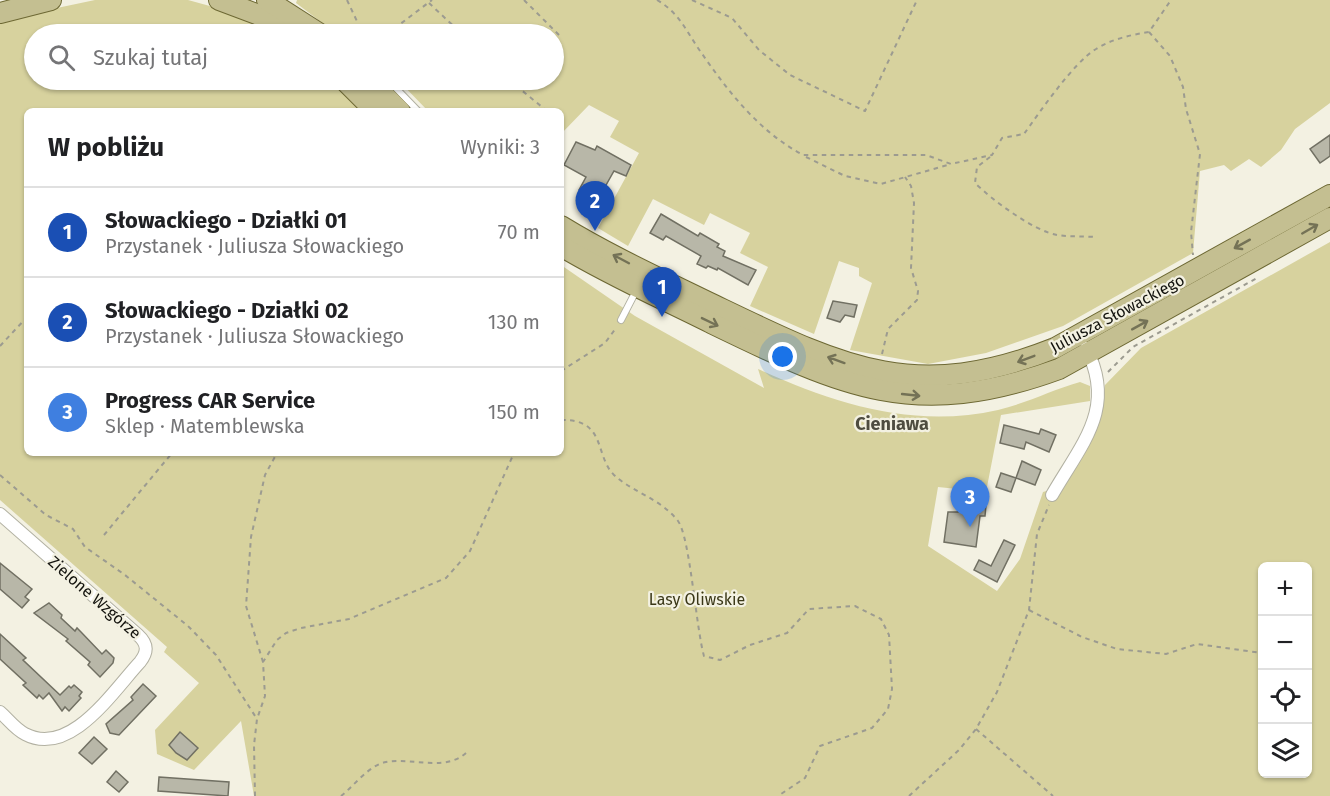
<!DOCTYPE html>
<html lang="pl">
<head>
<meta charset="utf-8">
<style>
  :root { --surface:#fff; --page:#f2f2f2; --text:#202124; --muted:#757577; --line:#e0e0e0; --accent:#0f766e }
  body { margin:0; font-family:"Fira Sans",sans-serif; background:var(--page); color:var(--text) }
  .controls { position:absolute; right:18px; bottom:18px; display:grid; overflow:hidden; border-radius:9px; box-shadow:0 2px 4px #0004 }
  .controls button { width:54px; height:54px; display:grid; place-items:center; padding:0; border:0; border-bottom:2px solid var(--line); background:var(--surface); color:var(--text); font:30px sans-serif }
  .you { position:absolute; left:783px; top:357px; width:21px; height:21px; margin:-15px; border:4px solid #fff; border-radius:50%; background:#1a73e8; box-shadow:0 0 0 9px #1a73e833 }
  .badge { display:grid; place-items:center; width:39px; height:39px; border-radius:50%; background:var(--accent); color:#fff; font-size:20px; font-weight:700 }
  .pin { position:absolute; translate:-50% -50px; filter:drop-shadow(0 2px 3px #0008) }
  .pin::after { content:''; position:absolute; top:32px; width:21px; height:18px; background:inherit; clip-path:polygon(0 0,100% 0,50% 100%) }
  .list { margin:0; padding:0; list-style:none }
  h2 { display:flex; justify-content:space-between; align-items:center; height:78px; margin:0; padding:0 24px; font-size:26px }
  h2 small { font-size:20px; font-weight:400; color:var(--muted) }
  .list li { display:grid; grid-template-columns:39px 1fr auto; gap:18px; align-items:center; box-sizing:border-box; height:90px; padding:0 24px; border-top:2px solid var(--line) }
  .list b { display:block; font-size:22px; white-space:nowrap }
  .list p { margin:0; font-size:20px; white-space:nowrap; color:var(--muted) }
  .list em { font-size:20px; font-style:normal; color:var(--muted) }
  .icon { flex:none; width:33px; height:33px; fill:none; stroke:currentColor; stroke-width:2; stroke-linecap:round; stroke-linejoin:round }
  .map { position:relative; flex:none; width:1330px; height:796px; overflow:hidden }
  .search { position:absolute; background:var(--surface); box-shadow:0 2px 4px #0004; left:24px; top:24px; width:540px; height:66px; display:flex; align-items:center; gap:15px; box-sizing:border-box; padding:0 21px; border-radius:33px; color:var(--muted); font-size:22px }
  .panel { position:absolute; background:var(--surface); box-shadow:0 2px 4px #0004; left:24px; top:108px; width:540px; height:348px; border-radius:9px }
  .map>svg:first-child { display:block }
</style>
</head>
<body>
<div class="map">
<svg width="1330" height="796" viewBox="0 0 1330 796">
  <rect width="100%" height="100%" fill="#f3f1e2"/>
  <g fill="#d7d29e" fill-rule="evenodd">
    <path d="M95,0H188L228,11L278,34H34V80H333L365,111H27V453H561V265L635,316L764,388L758,369C834,404 914,429 998,410C1027,403 1052,390 1080,382L1090,386V401L1001,415L986,492L938,487L928,546L997,591L1020,559L1043,492L1060,487L1101,412L1105,385L1141,348L1330,242V796H254L241,721L194,770L157,754L155,730L199,683L164,652L167,647L0,500V20ZM1262,566H1308V774H1262Z"/>
    <path d="M297,0H1330V103L1295,129L1281,150L1261,167L1249,159L1231,171L1224,165L1200,171L1193,253L1063,326L986,353L928,364L850,350L872,283L859,276V268L839,261L814,334L750,306L768,267L740,253L750,233L710,213L704,225L653,199L628,246L598,228L639,153L610,137L619,121L589,105L561,134V111H428L398,80H554V34H337L296,3Z"/>
  </g>
  <g fill="#b8b7a8" stroke="#717063" stroke-width="1.5">
    <path d="M1330,135V156L1320,163L1310,149Z"/>
    <path d="M576,142L595,150L597,146L631,165L626,176L614,171L597,201L579,190L586,177L564,165Z"/>
    <path d="M661,214L698,236L700,233L719,244L717,247L725,251L723,256L756,270L748,285L718,268L717,270L708,266L706,268L697,264L701,256L666,236L663,240L650,233Z"/>
    <path d="M833,301L857,305L854,317L845,315L840,322L827,318Z"/>
    <path d="M1004,425L1039,434L1041,429L1056,435L1049,452L1026,442L1024,449L1000,443Z"/>
    <path d="M1022,461L1041,470L1035,485L1016,478Z"/>
    <path d="M1001,473L1016,478L1011,492L996,487Z"/>
    <path d="M960,502L986,505L985,516H980L976,547L944,542L948,512H958Z"/>
    <path d="M1004,540L1015,545L997,582L974,570L979,560L991,566Z"/>
    <path d="M0,563L32,589L25,597L29,600L22,608L0,589Z"/>
    <path d="M49,603L62,615L61,618L75,631L77,628L81,632L102,654L106,650L114,658L113,663L100,677L88,665L90,662L66,641L68,639L34,613Z"/>
    <path d="M0,634L26,658L23,660L60,695L69,686L71,688L74,685L82,692L79,696L81,698L69,711L65,707L62,711L49,693L43,699L39,695L37,698L23,685L26,683L0,659Z"/>
    <path d="M143,684L156,696L119,735L110,733L106,724L133,700L131,697Z"/>
    <path d="M180,732L198,748L187,760L176,753L169,745Z"/>
    <path d="M94,737L107,749L92,764L79,753Z"/>
    <path d="M116,771L128,782L119,792L107,782Z"/>
    <path d="M159,777L229,782L228,796L158,791Z"/>
  </g>
  <g fill="none" stroke-linecap="round" stroke-linejoin="round">
    <defs>
      <g id="service">
        <path d="M388,80L418,111"/>
        <path d="M621,320L636,291"/>
      </g>
      <g id="minor">
        <path d="M1052,495C1082,443 1117,408 1086,348"/>
        <path d="M0,514L138,635C148,644 148,652 140,662C113,691 70,758 25,734C15,729 8,719 0,712"/>
      </g>
      <g id="primary">
        <path d="M219,0L259,15L292,34"/>
        <path d="M267,0L320,34"/>
        <path d="M0,13L51,0"/>
        <path d="M344,80L375,111"/>
        <path d="M369,80L400,111"/>
        <path d="M561,226C610,256 663,280 714,305C843,367 914,404 1055,348L1330,195"/>
        <path d="M561,246C609,275 661,298 711,323C843,387 914,422 1059,369L1330,218"/>
      </g>
    </defs>
    <use href="#service" stroke="#b2b1a2" stroke-width="8"/>
    <use href="#minor" stroke="#b2b1a2" stroke-width="14"/>
    <use href="#primary" stroke="#6d6833" stroke-width="22"/>
    <g stroke="#9c9b90" stroke-width="2" stroke-dasharray="4.5 4.5" stroke-linecap="butt">
      <path d="M347,0L363,34"/>
      <path d="M524,0L559,35"/>
      <path d="M657,0C678,12 686,30 698,48C727,90 758,131 803,155H926L951,164L992,155L1002,138L1024,134C1039,113 1074,62 1096,49C1112,39 1130,35 1149,32L1171,0"/>
      <path d="M692,0L732,18L759,50L790,75L865,111L917,0"/>
      <path d="M429,3L462,34"/>
      <path d="M1149,32L1170,56L1183,87L1186,109L1200,154L1191,232L1193,255"/>
      <path d="M387,34L432,0"/>
      <path d="M509,80L547,111"/>
      <path d="M806,157L845,176L881,184L951,164"/>
      <path d="M990,157L977,167L975,183C992,200 1034,231 1057,235C1069,237 1082,236 1095,237"/>
      <path d="M0,346L27,317"/>
      <path d="M882,354L888,329L917,300L918,291L911,268L914,203L911,186L905,177"/>
      <path d="M561,371L605,343L616,328"/>
      <path d="M1108,372L1133,347L1257,278"/>
      <path d="M561,420C607,419 594,455 614,475C632,492 660,498 678,521C690,537 696,628 704,656L720,660L750,645L787,633L809,609L855,606L881,619L889,635L892,689L888,709L872,728L820,746L805,778L778,796"/>
      <path d="M0,475L46,515L73,529L85,547L125,575L188,626L216,655L257,719"/>
      <path d="M104,535L172,453"/>
      <path d="M1029,610L1082,637L1117,649L1166,654L1197,644L1262,653"/>
      <path d="M263,662L246,606L251,537L265,475L277,453"/>
      <path d="M976,729L1053,796"/>
      <path d="M255,796L254,745L257,719L265,696L263,662L277,640L286,633L301,628L349,619L446,578L470,551L514,453"/>
      <path d="M341,796C354,786 369,765 386,762C412,757 447,773 468,751"/>
      <path d="M909,796L959,750L976,729L997,692L1029,610L1037,534L1049,505"/>
    </g>
    <use href="#service" stroke="#fff" stroke-width="6"/>
    <use href="#minor" stroke="#fff" stroke-width="12"/>
    <use href="#primary" stroke="#c4bf91" stroke-width="20"/>
  </g>
  <defs><path id="oneway-shaft" d="M-6 0H5M1.5-3L5.5 0L1.5 3" fill="none" stroke-width="1.6" stroke-linecap="round" stroke-linejoin="round" transform="scale(1.5)"/></defs>
  <g stroke="#747256">
    <use href="#oneway-shaft" transform="translate(1310 229) rotate(-30)"/>
    <use href="#oneway-shaft" transform="translate(1242 244) rotate(151)"/>
    <use href="#oneway-shaft" transform="translate(621 259) rotate(-152)"/>
    <use href="#oneway-shaft" transform="translate(710 322) rotate(26)"/>
    <use href="#oneway-shaft" transform="translate(1140 325) rotate(-29)"/>
    <use href="#oneway-shaft" transform="translate(1026 359) rotate(159)"/>
    <use href="#oneway-shaft" transform="translate(836 360) rotate(-160)"/>
    <use href="#oneway-shaft" transform="translate(911 395) rotate(6)"/>
  </g>
  <g text-anchor="middle" stroke-width="4.5" stroke-linejoin="round" paint-order="stroke">
    <g font-size="16" fill="#13130e" stroke="#f3f1e2">
      <text transform="translate(1117 313) rotate(-28)" y="6">Juliusza Słowackiego</text>
      <text transform="translate(95 597) rotate(41)" y="6">Zielone Wzgórze</text>
    </g>
    <g font-size="16" fill="#3a3717" stroke="#f3f1e2">
      <text x="697" y="605">Lasy Oliwskie</text>
    </g>
    <g font-size="18" font-weight="bold" fill="#4e4c40" stroke="#f3f1e2">
      <text x="892" y="430">Cieniawa</text>
    </g>
  </g>
</svg>
<div class="controls">
<button>+</button>
<button>−</button>
<button><svg class="icon" aria-label="locate" viewBox="0 0 24 24"><circle cx="12" cy="12" r="6"/><path d="M12 2v4M12 18v4M2 12h4M18 12h4"/></svg></button>
<button><svg class="icon" aria-label="layers" viewBox="0 0 24 24"><path d="M12 4l9 5-9 5-9-5zM3 14l9 5 9-5"/></svg></button>
</div>
<div class="you"></div>
<div class="pin badge" style="left:662px;top:317px;background:#1a4fb4">1</div>
<div class="pin badge" style="left:595px;top:231px;background:#1a4fb4">2</div>
<div class="pin badge" style="left:970px;top:527px;background:#3f7fe0">3</div>
<div class="search"><svg class="icon" aria-label="search" viewBox="0 0 24 24"><circle cx="10" cy="10" r="6"/><path d="M15 15l6 6"/></svg>Szukaj tutaj</div>
<section class="panel">
<h2>W pobliżu<small>Wyniki: 3</small></h2>
<ul class="list">
<li><span class="badge" style="background:#1a4fb4">1</span><div><b>Słowackiego - Działki 01</b><p>Przystanek · Juliusza Słowackiego</p></div><em>70 m</em></li>
<li><span class="badge" style="background:#1a4fb4">2</span><div><b>Słowackiego - Działki 02</b><p>Przystanek · Juliusza Słowackiego</p></div><em>130 m</em></li>
<li><span class="badge" style="background:#3f7fe0">3</span><div><b>Progress CAR Service</b><p>Sklep · Matemblewska</p></div><em>150 m</em></li>
</ul>
</section>
</div>
</body>
</html>
